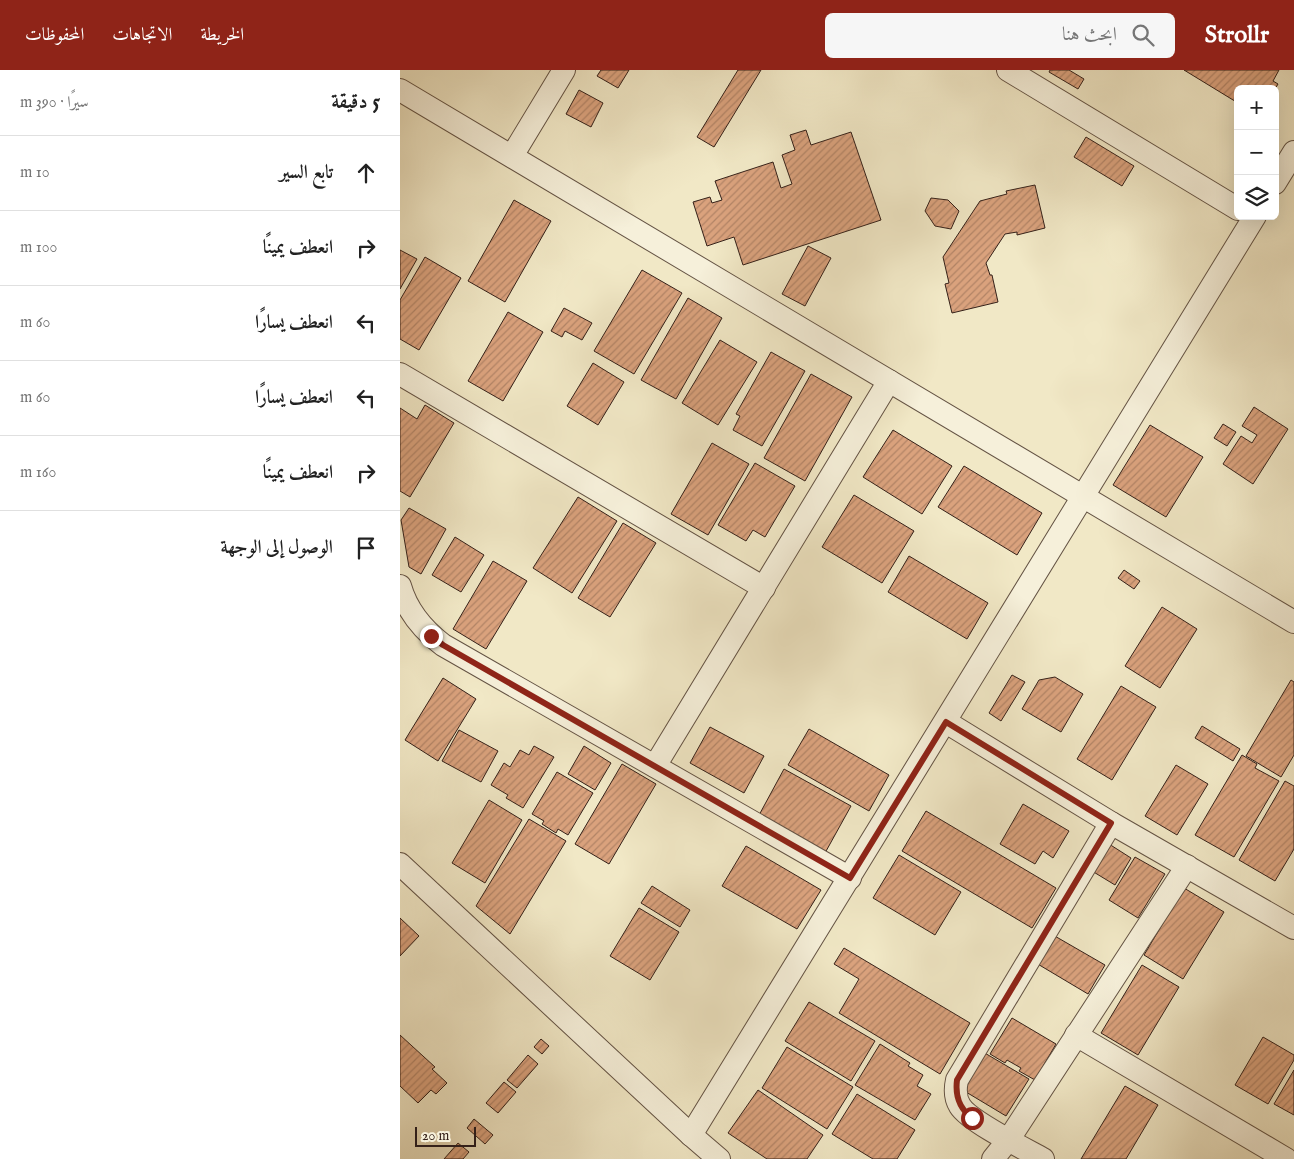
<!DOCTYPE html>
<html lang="ar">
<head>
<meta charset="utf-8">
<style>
  :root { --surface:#fff; --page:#f6f6f6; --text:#222; --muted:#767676; --line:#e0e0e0; --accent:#8f2418 }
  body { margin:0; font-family:"IM FELL English",Amiri,serif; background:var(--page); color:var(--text); direction:rtl }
  .controls { position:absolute; right:15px; top:15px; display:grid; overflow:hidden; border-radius:8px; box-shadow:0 5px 20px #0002 }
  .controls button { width:45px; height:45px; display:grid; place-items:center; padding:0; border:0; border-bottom:1px solid var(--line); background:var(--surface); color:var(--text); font:25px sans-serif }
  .scale { position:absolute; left:15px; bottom:12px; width:61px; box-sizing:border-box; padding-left:5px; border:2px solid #352119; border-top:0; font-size:14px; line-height:18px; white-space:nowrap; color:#352119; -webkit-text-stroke:4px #f6f0da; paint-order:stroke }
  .stop { position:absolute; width:15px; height:15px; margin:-11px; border:4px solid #8f2418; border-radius:50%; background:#fff }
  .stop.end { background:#8f2418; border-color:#fff; box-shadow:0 1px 5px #0008 }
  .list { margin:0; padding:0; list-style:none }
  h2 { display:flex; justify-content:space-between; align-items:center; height:65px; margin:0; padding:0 20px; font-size:21px }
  h2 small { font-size:16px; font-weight:400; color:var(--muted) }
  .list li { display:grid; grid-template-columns:32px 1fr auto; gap:15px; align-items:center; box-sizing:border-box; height:75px; padding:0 20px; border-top:1px solid var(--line) }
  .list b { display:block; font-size:19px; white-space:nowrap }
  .list em { font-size:16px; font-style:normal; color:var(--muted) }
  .icon { flex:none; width:28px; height:28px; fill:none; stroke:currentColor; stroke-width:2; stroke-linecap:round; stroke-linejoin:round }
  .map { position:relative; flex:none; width:894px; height:1089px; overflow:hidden; direction:ltr }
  header { display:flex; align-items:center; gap:30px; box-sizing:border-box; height:70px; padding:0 25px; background:var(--accent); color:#fff }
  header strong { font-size:24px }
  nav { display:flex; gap:28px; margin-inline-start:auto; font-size:18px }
  .search { width:350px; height:45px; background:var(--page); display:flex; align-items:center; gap:12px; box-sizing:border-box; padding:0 18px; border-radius:8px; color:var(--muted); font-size:19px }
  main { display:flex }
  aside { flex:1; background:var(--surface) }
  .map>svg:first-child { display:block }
</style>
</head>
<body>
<header>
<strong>Strollr</strong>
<div class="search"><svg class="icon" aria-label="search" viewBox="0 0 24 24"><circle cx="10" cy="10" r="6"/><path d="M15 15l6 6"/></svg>ابحث هنا</div>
<nav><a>الخريطة</a><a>الاتجاهات</a><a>المحفوظات</a></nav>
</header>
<main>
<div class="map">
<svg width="894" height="1089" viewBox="0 0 894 1089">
  <defs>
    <pattern id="building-hatch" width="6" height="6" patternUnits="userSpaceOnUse" patternTransform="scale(1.25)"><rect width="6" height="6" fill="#daa27d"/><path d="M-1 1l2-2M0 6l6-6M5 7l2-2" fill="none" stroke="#b28466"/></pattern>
  </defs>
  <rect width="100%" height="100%" fill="#f1e8c6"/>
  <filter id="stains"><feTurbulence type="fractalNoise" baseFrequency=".004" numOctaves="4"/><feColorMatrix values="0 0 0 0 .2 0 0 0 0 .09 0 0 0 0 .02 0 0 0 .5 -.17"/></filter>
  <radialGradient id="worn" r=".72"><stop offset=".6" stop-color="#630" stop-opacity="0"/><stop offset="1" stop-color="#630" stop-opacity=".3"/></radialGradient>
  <g fill="url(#building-hatch)" stroke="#352119">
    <path d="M201,0H229L218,18L197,6Z"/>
    <path d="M338,0H361L314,77L297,67Z"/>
    <path d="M650,0H669L684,9L678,19L649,2Z"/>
    <path d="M784,0H879L873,11L878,14L875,19H838V33Z"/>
    <path d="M179,20L203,33L191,57L166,44Z"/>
    <path d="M406,60L411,75L451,62L481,150L343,195L334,167L307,176L293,132L310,127L312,133L322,130L315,111L373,92L381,118L392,114L382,85L395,80L390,65Z"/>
    <path d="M686,67L734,96L722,116L674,87Z"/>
    <path d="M635,115L645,158L617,165V162L605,164L586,193L590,205H592L598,232L552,243L545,214L549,213L543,187L580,131L607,124L606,121Z"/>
    <path d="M531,128L548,130L559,141L551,159L535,156L525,141Z"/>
    <path d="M114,130L151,151L105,232L68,211Z"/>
    <path d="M408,176L431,188L405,236L382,224Z"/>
    <path d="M0,180L17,189L0,219Z"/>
    <path d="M25,187L61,208L19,280L0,269V230Z"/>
    <path d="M242,200L282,223L234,304L194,281Z"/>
    <path d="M288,228L322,248L276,329L241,310Z"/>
    <path d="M164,238L192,253L182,270L165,261L162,267L151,261Z"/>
    <path d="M108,242L143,262L103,331L68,311Z"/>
    <path d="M320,270L357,292L318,355L282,333Z"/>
    <path d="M371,282L405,301L362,376L333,360L340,346L336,344Z"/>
    <path d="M193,293L224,312L198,355L167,336Z"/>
    <path d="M411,304L452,327L405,411L364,388Z"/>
    <path d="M25,335L54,353L10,427L0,421V338L17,349Z"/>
    <path d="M854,337L888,359L853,414L823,394L841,366L852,373L857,365L842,356Z"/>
    <path d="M823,354L836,362L827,376L814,368Z"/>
    <path d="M750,355L803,387L766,447L713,415Z"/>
    <path d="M493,360L552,396L522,444L463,407Z"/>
    <path d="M312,373L349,394L308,465L271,444Z"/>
    <path d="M355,393L395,416L365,467L353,460L346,471L318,455Z"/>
    <path d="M564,396L642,443L617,485L538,437Z"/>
    <path d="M454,425L514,461L482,513L422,477Z"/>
    <path d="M178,427L217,451L172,523L133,498Z"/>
    <path d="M9,438L46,459L21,504L9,497L1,450Z"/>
    <path d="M223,453L256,473L210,547L178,528Z"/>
    <path d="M55,467L84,485L61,522L32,505Z"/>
    <path d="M509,486L588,533L567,569L488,522Z"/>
    <path d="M93,491L127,511L86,579L53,559Z"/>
    <path d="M724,500L740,511L734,519L718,508Z"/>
    <path d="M762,537L797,559L760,618L725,596Z"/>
    <path d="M612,605L625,612L601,651L589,643Z"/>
    <path d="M655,607L683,624L661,662L622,639L639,610Z"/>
    <path d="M43,608L76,629L38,691L5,670Z"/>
    <path d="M891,610L894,612V685L881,707L846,686Z"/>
    <path d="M721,616L756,637L712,710L677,689Z"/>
    <path d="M802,656L840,679L833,691L795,668Z"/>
    <path d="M310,657L364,686L344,723L290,693Z"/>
    <path d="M409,659L489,705L469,741L388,695Z"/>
    <path d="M59,660L98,681L81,712L42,691Z"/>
    <path d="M134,676L154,687L123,738L106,728L108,725L91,715L104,693L110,697L120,680L129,685Z"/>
    <path d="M184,676L211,693L195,720L168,704Z"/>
    <path d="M842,685L857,694L855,698L879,711L834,787L795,765Z"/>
    <path d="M222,694L256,714L209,794L175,774Z"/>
    <path d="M776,695L808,714L777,765L745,746Z"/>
    <path d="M384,699L451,736L425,783L358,747Z"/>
    <path d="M157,702L193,723L168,765L158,759L156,763L142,754L144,751L132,744Z"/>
    <path d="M885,711L894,716V779L875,811L839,790Z"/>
    <path d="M89,730L122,750L85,813L52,793Z"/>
    <path d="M623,734L669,761L653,788L643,781L635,794L600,774Z"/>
    <path d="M526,741L656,818L632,858L502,781Z"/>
    <path d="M129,749L166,771L110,864L76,836Z"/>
    <path d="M709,774L731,788L715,815L692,801Z"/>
    <path d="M346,776L421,820L397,859L322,816Z"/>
    <path d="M499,785L561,822L535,865L473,828Z"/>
    <path d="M735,787L765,804L738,848L709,830Z"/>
    <path d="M252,816L290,840L280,857L241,833Z"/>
    <path d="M784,818L824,842L783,909L744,885Z"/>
    <path d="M239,838L279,862L250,910L210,886Z"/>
    <path d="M0,848L19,866L0,886Z"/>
    <path d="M653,865L705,895L688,924L636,893Z"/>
    <path d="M444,878L570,953L540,1004L439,943L459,909L434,894Z"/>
    <path d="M742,895L779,917L738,985L701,963Z"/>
    <path d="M409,932L475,971L451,1011L385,971Z"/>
    <path d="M612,948L656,974L635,1010L619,1001L621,998L607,990L605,993L590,984Z"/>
    <path d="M0,965L35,997L32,999L47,1013L36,1024L31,1020L18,1033L0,1016Z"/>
    <path d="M863,967L894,985V990L868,1034L835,1015Z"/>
    <path d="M141,969L149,976L142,984L134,977Z"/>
    <path d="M480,974L510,993L508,996L523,1005L517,1016L531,1024L515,1050L455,1015Z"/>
    <path d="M387,977L453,1017L427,1059L362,1018Z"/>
    <path d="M583,982L629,1009L606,1046L561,1019Z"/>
    <path d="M128,985L138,994L117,1018L107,1010Z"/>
    <path d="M894,1000V1045L874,1034Z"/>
    <path d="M104,1012L116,1022L98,1043L86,1033Z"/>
    <path d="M725,1016L758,1035L726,1089H681Z"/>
    <path d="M358,1020L423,1065L407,1089H367L328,1063Z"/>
    <path d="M457,1024L515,1060L497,1089H473L432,1064Z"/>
    <path d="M74,1049L93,1065L85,1074L67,1058Z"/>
    <path d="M58,1073L69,1082L63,1089H44Z"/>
  </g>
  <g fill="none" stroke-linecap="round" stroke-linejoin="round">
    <defs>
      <g id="minor">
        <path d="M608,0L838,139"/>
        <path d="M0,20L894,552"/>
        <path d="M112,86L164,0"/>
        <path d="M875,113L894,82"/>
        <path d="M0,304L364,518"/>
        <path d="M0,516C7,541 22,559 43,575L450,808"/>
        <path d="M546,652L711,753L894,858"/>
        <path d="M255,696L489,311"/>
        <path d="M0,794L291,1065L319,1089"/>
        <path d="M676,965L886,1089"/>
        <path d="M291,1065L855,146"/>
        <path d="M593,1089L609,1069L787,796"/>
        <path d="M643,1089C625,1079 569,1051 560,1036C555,1028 555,1019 557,1010L711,753"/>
      </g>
    </defs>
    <use href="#minor" stroke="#645344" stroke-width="24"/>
    <use href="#minor" stroke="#f6f0da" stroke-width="22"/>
  </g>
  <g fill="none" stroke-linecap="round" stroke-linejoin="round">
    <path stroke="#8f2418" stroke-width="6" d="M31,566L43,575L450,808L546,652L711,753L557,1010C555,1026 559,1038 572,1048"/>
  </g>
  <rect width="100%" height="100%" filter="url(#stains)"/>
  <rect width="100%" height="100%" fill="url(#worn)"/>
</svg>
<div class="controls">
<button>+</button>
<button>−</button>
<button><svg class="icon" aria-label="layers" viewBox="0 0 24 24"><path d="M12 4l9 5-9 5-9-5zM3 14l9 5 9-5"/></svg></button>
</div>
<div class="scale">20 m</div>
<div class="stop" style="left:572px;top:1048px"></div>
<div class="stop end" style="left:31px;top:566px"></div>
</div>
<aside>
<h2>5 دقيقة<small>سيرًا · 390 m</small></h2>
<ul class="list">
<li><svg class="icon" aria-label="ahead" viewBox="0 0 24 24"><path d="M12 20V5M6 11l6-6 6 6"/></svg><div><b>تابع السير</b></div><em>10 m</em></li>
<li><svg class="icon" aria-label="right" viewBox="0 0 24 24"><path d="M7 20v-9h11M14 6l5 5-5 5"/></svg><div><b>انعطف يمينًا</b></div><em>100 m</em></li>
<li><svg class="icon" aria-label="left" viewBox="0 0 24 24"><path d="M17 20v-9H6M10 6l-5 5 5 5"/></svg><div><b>انعطف يسارًا</b></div><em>60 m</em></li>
<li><svg class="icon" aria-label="left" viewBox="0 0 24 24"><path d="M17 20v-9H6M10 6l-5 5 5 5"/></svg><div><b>انعطف يسارًا</b></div><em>60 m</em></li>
<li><svg class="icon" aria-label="right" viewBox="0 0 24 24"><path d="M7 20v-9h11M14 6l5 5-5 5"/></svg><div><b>انعطف يمينًا</b></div><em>160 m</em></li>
<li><svg class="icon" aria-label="arrive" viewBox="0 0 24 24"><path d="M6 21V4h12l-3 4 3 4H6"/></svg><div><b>الوصول إلى الوجهة</b></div></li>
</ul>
</aside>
</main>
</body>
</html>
